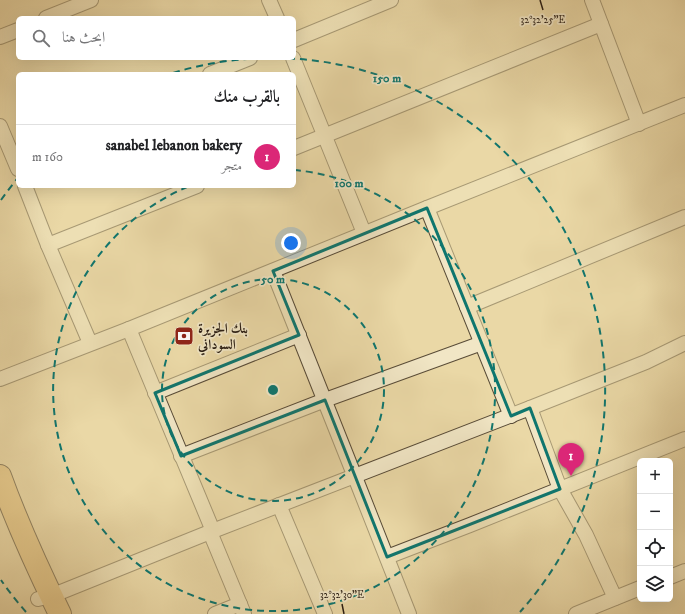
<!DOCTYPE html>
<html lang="ar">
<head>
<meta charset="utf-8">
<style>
  :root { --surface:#fff; --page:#f6f6f6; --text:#202124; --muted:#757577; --line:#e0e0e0; --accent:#db2777 }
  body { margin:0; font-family:"IM FELL DW Pica",Amiri,serif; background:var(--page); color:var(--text); direction:rtl }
  .controls { position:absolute; right:12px; bottom:12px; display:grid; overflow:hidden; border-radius:6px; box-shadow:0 4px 16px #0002 }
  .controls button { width:36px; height:36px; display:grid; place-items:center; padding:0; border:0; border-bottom:1px solid var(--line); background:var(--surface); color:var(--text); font:20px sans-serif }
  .you { position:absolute; left:291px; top:243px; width:14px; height:14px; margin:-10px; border:3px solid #fff; border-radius:50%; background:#1a73e8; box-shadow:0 0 0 6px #1a73e833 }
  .badge { display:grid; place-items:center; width:26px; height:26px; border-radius:50%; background:var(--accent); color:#fff; font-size:13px; font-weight:700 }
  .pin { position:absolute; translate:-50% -33px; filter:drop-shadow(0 1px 2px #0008) }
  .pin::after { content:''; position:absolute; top:21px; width:14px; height:12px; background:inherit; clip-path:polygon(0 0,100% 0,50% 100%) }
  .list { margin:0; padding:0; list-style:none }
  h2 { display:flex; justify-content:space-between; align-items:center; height:52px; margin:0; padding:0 16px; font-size:17px }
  h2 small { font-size:13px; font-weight:400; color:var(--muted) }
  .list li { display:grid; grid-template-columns:26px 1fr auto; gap:12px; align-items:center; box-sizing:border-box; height:64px; padding:0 16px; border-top:1px solid var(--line) }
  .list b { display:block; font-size:15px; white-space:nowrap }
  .list p { margin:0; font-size:13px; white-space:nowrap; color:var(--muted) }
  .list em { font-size:13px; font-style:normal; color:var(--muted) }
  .icon { flex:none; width:22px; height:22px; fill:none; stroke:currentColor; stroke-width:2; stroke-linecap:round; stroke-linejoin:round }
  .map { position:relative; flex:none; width:685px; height:614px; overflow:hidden; direction:ltr }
  .search { position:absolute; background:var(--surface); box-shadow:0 4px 16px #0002; left:16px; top:16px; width:280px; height:44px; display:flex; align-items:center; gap:10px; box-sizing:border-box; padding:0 14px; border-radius:6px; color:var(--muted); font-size:15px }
  .panel { position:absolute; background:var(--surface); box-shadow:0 4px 16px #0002; left:16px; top:72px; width:280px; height:116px; border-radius:6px; direction:rtl }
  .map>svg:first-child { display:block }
</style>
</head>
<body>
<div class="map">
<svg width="685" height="614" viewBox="0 0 685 614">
  <rect width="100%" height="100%" fill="#ead8a6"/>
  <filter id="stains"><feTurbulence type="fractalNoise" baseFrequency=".005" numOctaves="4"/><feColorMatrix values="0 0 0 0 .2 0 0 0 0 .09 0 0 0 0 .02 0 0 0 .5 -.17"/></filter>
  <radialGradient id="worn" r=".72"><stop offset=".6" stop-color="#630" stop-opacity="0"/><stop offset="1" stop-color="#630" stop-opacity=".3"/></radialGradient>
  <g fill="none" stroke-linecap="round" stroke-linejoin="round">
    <defs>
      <g id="minor">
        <path d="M269,0L277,18"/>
        <path d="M592,0L639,124"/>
        <path d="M46,18L91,0"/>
        <path d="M0,37L18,30"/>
        <path d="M294,40L391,0"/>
        <path d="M293,58L364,233"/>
        <path d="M210,74L250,58"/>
        <path d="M0,126L18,169"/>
        <path d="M294,148L601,24"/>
        <path d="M25,186L48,245L90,343"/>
        <path d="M427,208L511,416"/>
        <path d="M48,245L197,186"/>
        <path d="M273,271L355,477L409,614"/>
        <path d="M467,307L685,217"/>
        <path d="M129,329L213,531"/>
        <path d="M0,379L129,329L427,208L685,105"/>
        <path d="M155,393L299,335"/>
        <path d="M530,408L560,489L586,535L615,598"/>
        <path d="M181,456L325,400L482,343"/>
        <path d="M279,505L325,614"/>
        <path d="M210,532L244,614"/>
        <path d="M387,557L470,525L685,439"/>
        <path d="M670,577L685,571"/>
        <path d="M38,599L51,596L210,532L530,408L646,362L685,343"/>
        <path d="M215,614L240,604"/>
        <path d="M576,614L640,588"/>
      </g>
      <path id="trunk" d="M0,476C17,523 38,569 60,614"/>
    </defs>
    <use href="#minor" stroke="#594c38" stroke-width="16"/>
    <use href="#trunk" stroke="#291d13" stroke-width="24"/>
    <use href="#minor" stroke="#f1e6c5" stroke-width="14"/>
    <use href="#trunk" stroke="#e5bc73" stroke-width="22"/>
  </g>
  <path d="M0 0H685V614H0ZM427,208L511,416L530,408L560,489L387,557L325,400L181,456L155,393L299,335L273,271Z" fill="#ead8a6" fill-opacity=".55" fill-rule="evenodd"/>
  <path fill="none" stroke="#0f766e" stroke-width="3" stroke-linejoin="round" d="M427,208L511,416L530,408L560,489L387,557L325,400L181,456L155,393L299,335L273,271Z"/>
  <path fill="none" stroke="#291d13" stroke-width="1.5" d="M540,0L543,10M342,604L344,614"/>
  <g fill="none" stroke="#0f766e" stroke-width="2" stroke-dasharray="7 5">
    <circle cx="273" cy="390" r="111"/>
    <path d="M294 170A221 221 0 1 1 187 187"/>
    <path d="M26 612A332 332 0 0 1 1 580M1 200A332 332 0 0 1 17 179M173 73A332 332 0 0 1 270 58M276 58A332 332 0 0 1 520 612"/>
  </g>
  <defs>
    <symbol id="bank-square" viewBox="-11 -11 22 22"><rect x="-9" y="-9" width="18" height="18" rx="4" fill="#8f2418" stroke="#f1e6c5"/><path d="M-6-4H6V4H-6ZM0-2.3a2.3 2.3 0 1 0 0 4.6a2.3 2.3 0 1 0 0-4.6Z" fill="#fff"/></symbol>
  </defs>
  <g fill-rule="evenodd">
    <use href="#bank-square" x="173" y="325" width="22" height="22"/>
  </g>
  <g text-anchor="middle" stroke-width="3.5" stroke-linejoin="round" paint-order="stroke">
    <g font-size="14" font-weight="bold" fill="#291d13" stroke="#f1e6c5" text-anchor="start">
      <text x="198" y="333">بنك الجزيرة<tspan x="198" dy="16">السوداني</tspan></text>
    </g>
  </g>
  <g font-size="10" text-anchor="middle" fill="#291d13" stroke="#f1e6c5" stroke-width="3.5" stroke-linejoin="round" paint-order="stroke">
    <text x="543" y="23">32°32'25"E</text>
    <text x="342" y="598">32°32'30"E</text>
  </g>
  <circle cx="273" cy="390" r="6" fill="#0f766e" stroke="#f1e6c5" stroke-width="2"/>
  <g font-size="12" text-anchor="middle" font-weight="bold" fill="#0f766e" stroke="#f1e6c5" stroke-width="3.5" stroke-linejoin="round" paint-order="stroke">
    <text x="387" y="82">150 m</text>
    <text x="349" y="187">100 m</text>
    <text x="273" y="283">50 m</text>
  </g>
  <rect width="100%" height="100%" filter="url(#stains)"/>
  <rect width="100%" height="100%" fill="url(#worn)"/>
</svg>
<div class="controls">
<button>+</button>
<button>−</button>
<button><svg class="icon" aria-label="locate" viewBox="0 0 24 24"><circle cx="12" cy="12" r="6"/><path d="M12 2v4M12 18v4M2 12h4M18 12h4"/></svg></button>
<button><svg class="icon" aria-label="layers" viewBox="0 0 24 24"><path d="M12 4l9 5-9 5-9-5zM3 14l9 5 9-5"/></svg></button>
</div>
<div class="you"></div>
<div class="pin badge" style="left:571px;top:476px">1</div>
<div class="search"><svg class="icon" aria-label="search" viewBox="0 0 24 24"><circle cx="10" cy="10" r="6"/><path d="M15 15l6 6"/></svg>ابحث هنا</div>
<section class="panel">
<h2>بالقرب منك<small></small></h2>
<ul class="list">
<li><span class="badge">1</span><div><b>sanabel lebanon bakery</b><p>متجر</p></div><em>160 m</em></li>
</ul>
</section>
</div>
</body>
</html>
